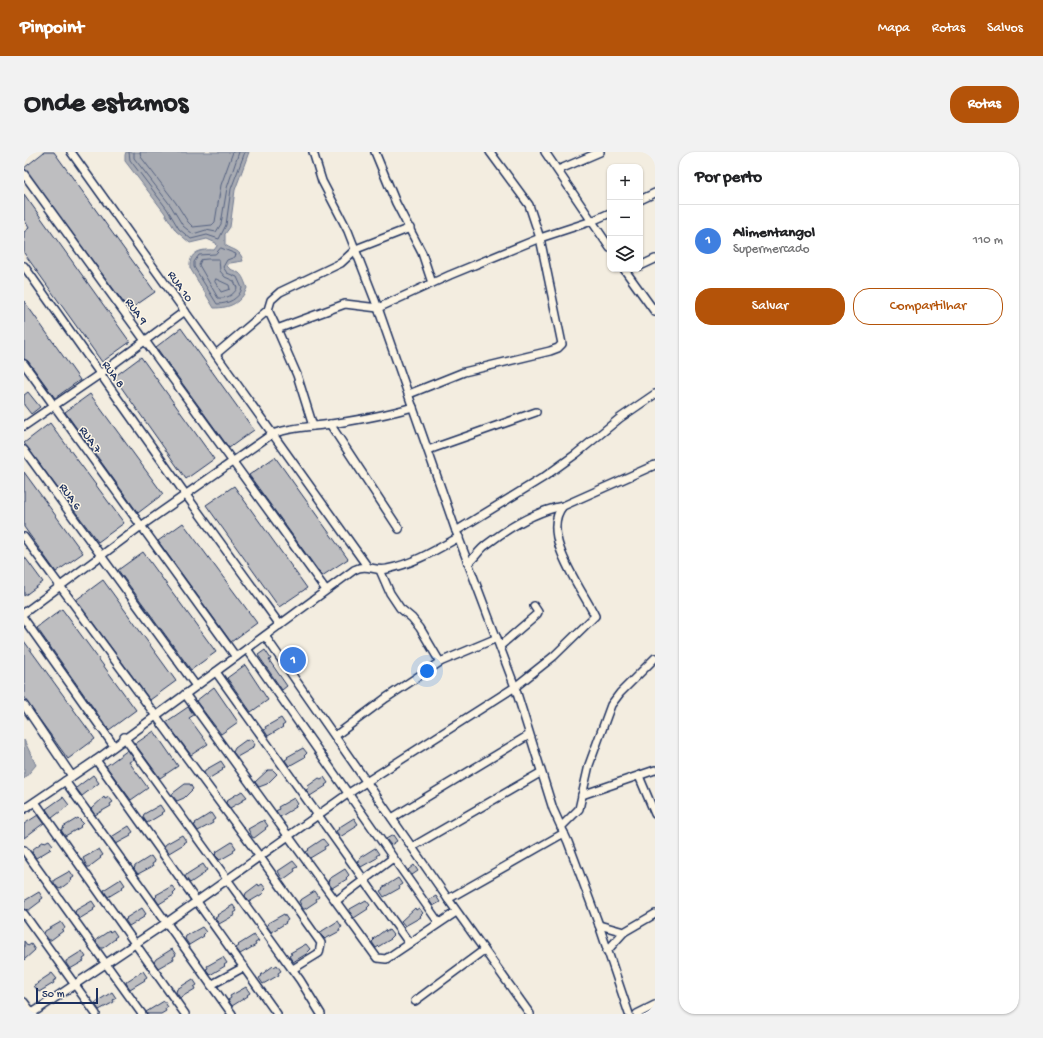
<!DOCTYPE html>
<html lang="pt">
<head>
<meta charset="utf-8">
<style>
  :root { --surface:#fff; --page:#f2f2f2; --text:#202124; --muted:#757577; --line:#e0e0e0; --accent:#b45309 }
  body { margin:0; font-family:"Gochi Hand",sans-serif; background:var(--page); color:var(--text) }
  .controls { position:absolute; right:12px; top:12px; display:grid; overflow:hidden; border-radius:8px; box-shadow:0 1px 3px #0004 }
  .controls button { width:36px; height:36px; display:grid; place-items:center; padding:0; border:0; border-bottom:1px solid var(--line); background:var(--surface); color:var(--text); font:20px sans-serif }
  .scale { position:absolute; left:12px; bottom:10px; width:62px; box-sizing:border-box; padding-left:4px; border:2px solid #1b2f5e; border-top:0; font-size:11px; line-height:14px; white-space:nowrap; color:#1b2f5e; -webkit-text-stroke:3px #fcf5e5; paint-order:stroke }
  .you { position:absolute; left:403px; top:519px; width:14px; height:14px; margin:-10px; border:3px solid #fff; border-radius:50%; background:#1a73e8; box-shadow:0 0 0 6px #1a73e833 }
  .badge { display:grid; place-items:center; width:26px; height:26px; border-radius:50%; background:var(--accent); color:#fff; font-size:13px; font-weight:700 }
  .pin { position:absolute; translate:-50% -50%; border:2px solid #fff; box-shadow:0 1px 4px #0006 }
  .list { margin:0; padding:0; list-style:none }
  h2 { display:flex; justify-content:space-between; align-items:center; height:52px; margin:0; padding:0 16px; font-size:17px }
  h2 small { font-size:13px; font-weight:400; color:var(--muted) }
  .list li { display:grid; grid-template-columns:26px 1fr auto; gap:12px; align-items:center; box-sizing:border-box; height:72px; padding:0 16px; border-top:1px solid var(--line) }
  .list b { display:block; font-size:15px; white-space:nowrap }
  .list p { margin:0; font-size:13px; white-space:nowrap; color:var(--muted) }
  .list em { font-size:13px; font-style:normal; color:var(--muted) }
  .actions { display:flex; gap:8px; padding:12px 16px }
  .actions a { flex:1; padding:9px 0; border:1px solid var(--accent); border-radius:16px; text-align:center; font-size:14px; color:var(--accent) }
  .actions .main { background:var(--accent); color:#fff }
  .icon { flex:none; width:22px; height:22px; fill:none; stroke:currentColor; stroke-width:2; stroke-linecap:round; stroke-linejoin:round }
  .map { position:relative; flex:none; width:631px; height:862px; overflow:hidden; border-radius:16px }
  header { display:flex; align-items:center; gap:24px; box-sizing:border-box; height:56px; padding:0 20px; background:var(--accent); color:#fff }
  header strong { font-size:19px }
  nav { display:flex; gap:22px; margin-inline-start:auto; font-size:14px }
  .intro { display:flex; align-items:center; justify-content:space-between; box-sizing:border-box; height:96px; padding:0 24px }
  h1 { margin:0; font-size:28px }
  .button { padding:10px 18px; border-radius:16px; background:var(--accent); color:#fff; font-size:14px; font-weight:700 }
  main { display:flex; gap:24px; padding:0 24px }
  aside { flex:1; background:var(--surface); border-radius:16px; box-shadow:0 1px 3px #0004 }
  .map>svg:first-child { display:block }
</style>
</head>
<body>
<header>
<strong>Pinpoint</strong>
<nav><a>Mapa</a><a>Rotas</a><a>Salvos</a></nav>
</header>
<div class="intro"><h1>Onde estamos</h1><a class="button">Rotas</a></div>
<main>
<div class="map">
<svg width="631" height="862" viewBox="0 0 631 862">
  <rect width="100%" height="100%" fill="#f3ede0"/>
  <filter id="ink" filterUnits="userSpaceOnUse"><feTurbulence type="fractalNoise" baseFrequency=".025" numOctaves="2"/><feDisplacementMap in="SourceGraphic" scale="8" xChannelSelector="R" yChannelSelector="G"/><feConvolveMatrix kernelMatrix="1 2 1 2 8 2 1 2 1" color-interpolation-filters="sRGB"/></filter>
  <g filter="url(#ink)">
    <g fill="#a9acb3" stroke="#707a91">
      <path d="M102,0H225L211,38L206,75L201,82V93C210,99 216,97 219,109L206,111L203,114C206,118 210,118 215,121C219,124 221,131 223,136C217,151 206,156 190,156L166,116C165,100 176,97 190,98L193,94L192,91L183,87L166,91L152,79L140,60L101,9V3Z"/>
      <path d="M0,588L12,613L0,627Z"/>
    </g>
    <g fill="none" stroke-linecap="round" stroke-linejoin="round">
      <g stroke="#546180" stroke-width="1">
        <path d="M105,0L106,8L143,57L155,77L167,87L183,83L195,87L202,73L207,37L221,0"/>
        <path d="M110,0V6L147,54L159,74L169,82L182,78L192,80L197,72L203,36L215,0"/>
        <path d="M116,0L117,5L152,51L164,70L169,75L188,73L191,70L197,33L209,0"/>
        <path d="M197,96L212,102L211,105L203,108L199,115L203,121L213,125L218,136C215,147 204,152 193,152L170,115V110L175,103L191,102Z"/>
        <path d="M184,107H195L196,119L201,125L210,129L213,136C210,143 202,147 194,146L175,113L177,108Z"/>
        <path d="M192,127L205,133L206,137L197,140L191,130Z"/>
      </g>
    </g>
    <g fill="#bebec0" stroke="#1b2f5e">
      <path d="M20,0H30L131,140L105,158L0,16Z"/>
      <path d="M0,42L106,190L78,210L0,101V80L5,76L0,67Z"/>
      <path d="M0,149L56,228L31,246L4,209L0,207Z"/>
      <path d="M157,176L230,278L205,296L132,195Z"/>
      <path d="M117,205L190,307L162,327L90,225Z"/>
      <path d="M4,240L16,255L7,262L0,253V243Z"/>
      <path d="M66,242L139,342L114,361L41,260Z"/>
      <path d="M26,271L100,371L74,390L0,291Z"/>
      <path d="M251,305L324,407L298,424L225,323Z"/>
      <path d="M0,320L59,401L32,420L0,375Z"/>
      <path d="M210,334L283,436L255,455L182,353Z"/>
      <path d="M159,371L233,471L207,490L134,389Z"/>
      <path d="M119,400L192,500L167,518L94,418Z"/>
      <path d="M0,404L19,430L0,444Z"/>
      <path d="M79,428L152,529L126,548L52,448Z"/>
      <path d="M38,457L112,558L85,578L13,476Z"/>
      <path d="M0,489L71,587L44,607L0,546Z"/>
      <path d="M241,498L247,507L245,508L263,534L258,538L234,503Z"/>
      <path d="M221,513L244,548L227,560L203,526Z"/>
      <path d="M190,535L214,570L197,582L172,549Z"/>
      <path d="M164,555L170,563L165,566L184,592L167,603L142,570Z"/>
      <path d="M257,566L261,572L258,574L259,575L244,584L240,578L242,577L241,575Z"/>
      <path d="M130,579L154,614L136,626L111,592Z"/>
      <path d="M227,587L231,593L228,595L229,596L213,605L209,600L211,596L222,588L223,589Z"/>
      <path d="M279,596L283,601L280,604L281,605L265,614L261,608L264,606L263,605Z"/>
      <path d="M104,598L110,607L105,610L124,636L107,648L82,614Z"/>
      <path d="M197,609L201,615L198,617L199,618L184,627L180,621L181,618Z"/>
      <path d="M244,618H249L253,622L243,632L235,635L231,630Z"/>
      <path d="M69,623L75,631L58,644L52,636Z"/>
      <path d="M300,625L304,631L301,633L302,634L286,644L282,638L285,636L284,634L295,626L297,627Z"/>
      <path d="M161,632H166L169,637L160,646L153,649L148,643L149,641Z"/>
      <path d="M218,639L223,645L219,647L220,648L206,656L202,651L203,648Z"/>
      <path d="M39,645L45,653L28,666L22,657Z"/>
      <path d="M80,645L81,647L85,645L89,650L86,652L87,654L71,663L67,657Z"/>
      <path d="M270,646L274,652L271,654L272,655L256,665L252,659L255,657L254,655Z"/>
      <path d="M136,653L140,659L137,661L138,662L123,671L119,665L120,662Z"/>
      <path d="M187,661L191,667L188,669L189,671L174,679L170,673L172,672L171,671Z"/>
      <path d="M14,663L20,671L0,686V672Z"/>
      <path d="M54,666L59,671L56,674L57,675L41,684L37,678L40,676L39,675Z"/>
      <path d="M330,666L334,672L331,674L332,675L316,685L312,679L315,677L314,676Z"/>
      <path d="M240,668L244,674L241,676L242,677L230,686L228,685L224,677Z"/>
      <path d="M105,674L109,680L106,682L107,684L92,692L88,686L89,684Z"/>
      <path d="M158,683L162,689L159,691L160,692L145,701L140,695L142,692Z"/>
      <path d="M369,683L373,689L367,693L362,687Z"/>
      <path d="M299,687L304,693L300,695L301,697L286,706L282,700L285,698L284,697Z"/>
      <path d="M25,688L29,693L26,696L27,697L12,706L8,700L9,697L20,689L21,690Z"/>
      <path d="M208,690L212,696L209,698L210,700L196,708L191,703L193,701L192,700Z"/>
      <path d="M351,696L355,702L352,704L353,706L337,715L333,709L336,707L335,706Z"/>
      <path d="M75,697L79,703L76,705L77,706L65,715H63L59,706Z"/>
      <path d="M127,704L131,710L128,712L129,714L114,722L110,717L111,714Z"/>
      <path d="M269,709L274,715L270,717L271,719L260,727H258L254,719Z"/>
      <path d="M179,712L183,718L180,720L181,721L166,731L161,725L163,722Z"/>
      <path d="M390,713L394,719L388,723L384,718Z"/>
      <path d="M321,717L325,723L322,726L323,727L308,736L304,730L305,727Z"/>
      <path d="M46,719L50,725L47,727L48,728L36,737L34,736L30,731V728Z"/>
      <path d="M374,726L378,732L375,734L376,736L360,745L356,739L359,737L358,736Z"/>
      <path d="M97,727L101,733L98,735L99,736L84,745L80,739L81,737Z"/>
      <path d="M234,732L235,734L238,732L242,737L239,740L240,741L225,750L221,744L222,741Z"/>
      <path d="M148,734L152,739L149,742L150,743L135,752L131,746L133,744L132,743Z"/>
      <path d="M291,739L295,745L292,747L293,749L281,757H279L275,749Z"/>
      <path d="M15,740L19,746L16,748L17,749L5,758L0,757V749Z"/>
      <path d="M412,744L416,750L409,754L405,748Z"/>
      <path d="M342,748L346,753L343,756L344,757L330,766L326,760V757Z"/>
      <path d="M68,749L72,755L69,757L70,758L55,767L51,761L52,758Z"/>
      <path d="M209,753L213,759L210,761L211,763L195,772L191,766L194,764L193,763Z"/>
      <path d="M118,756L122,762L119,764L120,765L105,774L101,768L103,767L102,766Z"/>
      <path d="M391,756L392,758L395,756L399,761L396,764L397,765L381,774L377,769Z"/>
      <path d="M260,762L264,768L261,770L262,771L247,780L243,774L244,771Z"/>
      <path d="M314,769L318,775L315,777L316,779L301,787L296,782L298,779Z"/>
      <path d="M37,770L41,776L38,778L39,779L27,788H25L20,782L21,779Z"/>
      <path d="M178,775L182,780L179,783L180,784L165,793L161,787L162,784Z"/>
      <path d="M89,778L93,784L90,786L91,787L79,796H77L72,790L73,787L85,779L86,780Z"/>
      <path d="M361,778L362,780L365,778L369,783L366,786L367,787L352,796L348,790L350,788L349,787Z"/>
      <path d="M230,783L235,789L231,791L232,793L216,802L212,796L215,794L214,793Z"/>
      <path d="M0,789L4,794L7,792L11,798L0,808Z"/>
      <path d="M282,792L286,797L283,800L284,801L269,810L265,804L268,802L266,801Z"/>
      <path d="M148,797L152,803L149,805L150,807L134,816L130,810L132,807Z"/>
      <path d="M58,799L62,805L59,807L60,809L46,817L42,811V809Z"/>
      <path d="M199,805L203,811L200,813L201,814L186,823L182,817L184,816L183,814Z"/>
      <path d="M253,813L257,819L254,821L255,823L239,832L235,826L238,824L237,823L249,814L250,815Z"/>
      <path d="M119,819L123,825L120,827L121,828L106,837L102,831L103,829Z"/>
      <path d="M28,821L33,827L29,829L30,831L15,840L10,834L14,832L13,831Z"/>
      <path d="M169,827L173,833L170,835L171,837L156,846L152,840L153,837Z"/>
      <path d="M222,835L226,841L223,843L224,844L208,854L204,848L207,846L206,844Z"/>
      <path d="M88,840L92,846L89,848L90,850L75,858L71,852L72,850Z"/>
      <path d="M140,849L144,855L141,857L142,859L137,862H123L122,860Z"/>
    </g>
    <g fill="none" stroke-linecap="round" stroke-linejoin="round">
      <defs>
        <g id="street">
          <path d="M47,0L343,414"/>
          <path d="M289,0L298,29L324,79L354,156L432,379L491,535L529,657L544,690L575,773L605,862"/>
          <path d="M351,0L372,51L398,101L408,131"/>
          <path d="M521,0L586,96"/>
          <path d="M534,18L576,0"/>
          <path d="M0,22L302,438"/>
          <path d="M616,48L631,41"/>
          <path d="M0,114L162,343L256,473"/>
          <path d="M616,114L631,107"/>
          <path d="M600,117L631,160"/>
          <path d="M244,158L253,177L321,152L354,156L426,123L516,86L568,69L586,61"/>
          <path d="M253,177L273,223L289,274"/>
          <path d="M192,202L244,158L247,148L256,140L317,111L332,97L386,76"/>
          <path d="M0,212L212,505"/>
          <path d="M385,242L440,220L526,199L534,196L538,192L516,86L505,53L466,0"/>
          <path d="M306,272L375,377"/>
          <path d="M0,274L76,222L161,159"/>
          <path d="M0,298L172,534"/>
          <path d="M404,298L512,260"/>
          <path d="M432,379L520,325L552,302L596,266L631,242"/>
          <path d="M0,385L236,705L297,791L295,801L269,817"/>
          <path d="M444,411C451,406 455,398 462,393C484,376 512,359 539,354"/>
          <path d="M356,418L366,441L376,456L388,466L396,476L416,510"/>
          <path d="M0,461L117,374L248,282C267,275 287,275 307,272C334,268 362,263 389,255"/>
          <path d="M0,467L90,594"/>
          <path d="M241,484L424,747L540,681"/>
          <path d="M476,494L513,462L514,460L510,454"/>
          <path d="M223,497L415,771"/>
          <path d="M192,520L385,791"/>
          <path d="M161,542L353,806L362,807L432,760"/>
          <path d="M0,553L48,624"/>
          <path d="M311,584L362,546L416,510L473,486"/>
          <path d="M100,585L276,828L297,862"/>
          <path d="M72,608L253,862"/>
          <path d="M615,624L631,662"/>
          <path d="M41,629L208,862"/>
          <path d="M558,643L631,618"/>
          <path d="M11,650L161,862"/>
          <path d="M0,657L72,608L330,418C344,411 350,420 363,417C389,412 412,398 435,385"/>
          <path d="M368,666L505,583"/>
          <path d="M537,675L555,657L565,613L587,553L596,541L631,506"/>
          <path d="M388,695L516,621"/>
          <path d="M0,698L118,862"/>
          <path d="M424,747L506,862"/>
          <path d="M312,749L369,706"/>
          <path d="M0,762L72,862"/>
          <path d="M575,773L600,780"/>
          <path d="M583,799L600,780L631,762"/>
          <path d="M187,833L220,815"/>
          <path d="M391,849L460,798"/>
          <path d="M0,850L9,862"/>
          <path d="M7,862L142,771L325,641L491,535L530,504L571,464C558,437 515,382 539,354L631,313"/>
          <path d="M613,862L631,853"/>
        </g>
      </defs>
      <use href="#street" stroke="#1b2f5e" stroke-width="10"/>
      <use href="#street" stroke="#fcf5e5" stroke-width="7"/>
    </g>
  </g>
  <g text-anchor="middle" stroke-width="3" stroke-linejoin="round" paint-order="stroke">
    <g font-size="12" fill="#1b2f5e" stroke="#fcf5e5">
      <text transform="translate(157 134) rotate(55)" y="4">RUA 10</text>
      <text transform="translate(113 159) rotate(54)" y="4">RUA 9</text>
      <text transform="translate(90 222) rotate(55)" y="4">RUA 8</text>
      <text transform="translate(67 287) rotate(54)" y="4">RUA 7</text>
      <text transform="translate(47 344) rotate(54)" y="4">RUA 6</text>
    </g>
  </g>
</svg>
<div class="controls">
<button>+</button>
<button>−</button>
<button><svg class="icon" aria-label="layers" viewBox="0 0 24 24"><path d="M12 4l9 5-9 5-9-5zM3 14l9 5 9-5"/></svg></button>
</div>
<div class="scale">50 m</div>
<div class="you"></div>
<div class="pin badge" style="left:269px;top:508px;background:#3f7fe0">1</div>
</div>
<aside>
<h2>Por perto<small></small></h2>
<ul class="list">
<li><span class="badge" style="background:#3f7fe0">1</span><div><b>Alimentangol</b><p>Supermercado</p></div><em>110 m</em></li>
</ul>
<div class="actions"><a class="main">Salvar</a><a>Compartilhar</a></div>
</aside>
</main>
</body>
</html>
